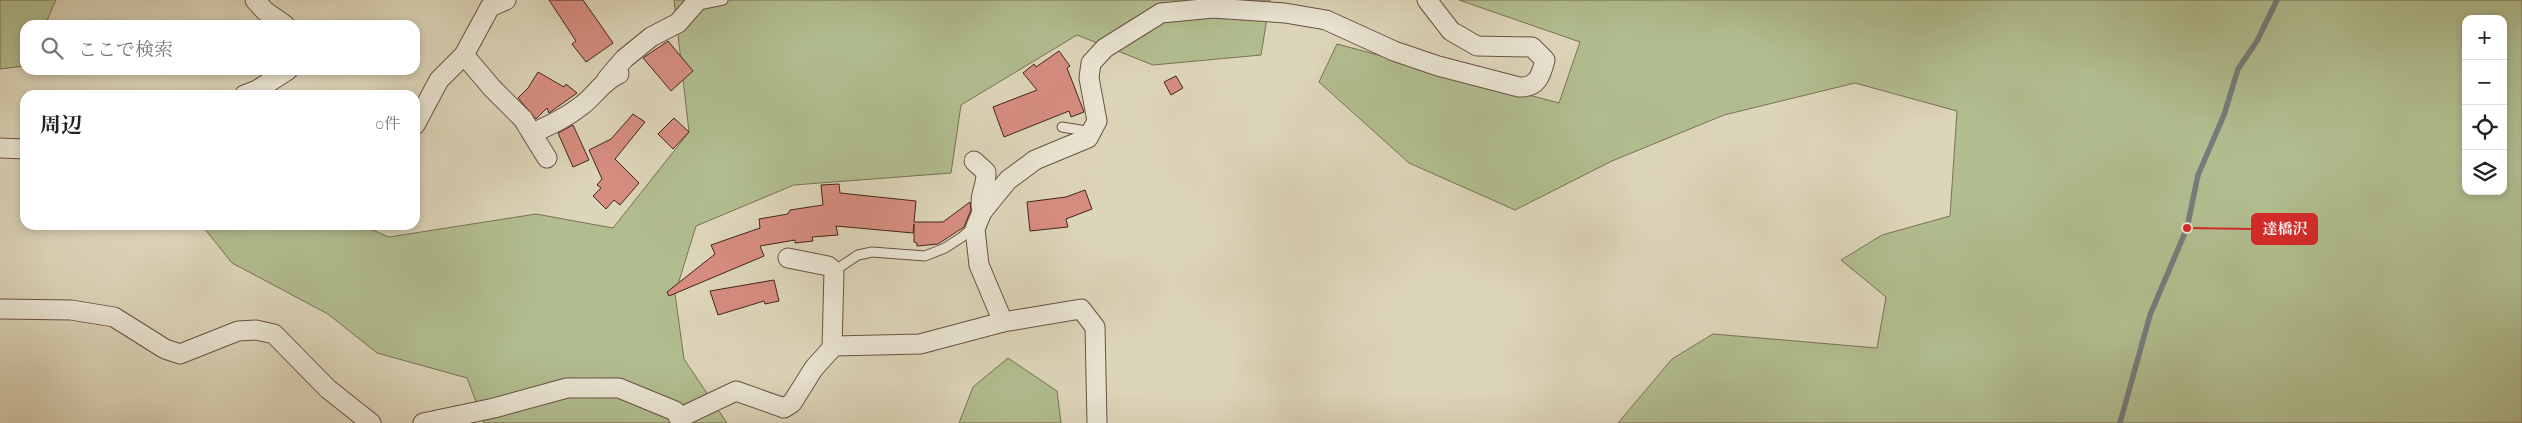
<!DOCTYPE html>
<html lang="ja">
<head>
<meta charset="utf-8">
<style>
  :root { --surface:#fff; --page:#f2f2f2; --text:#222; --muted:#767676; --line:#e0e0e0 }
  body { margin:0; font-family:"IM FELL French Canon","Noto Serif JP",serif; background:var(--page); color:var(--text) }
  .controls { position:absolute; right:15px; top:15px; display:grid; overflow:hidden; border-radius:10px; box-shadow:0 2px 8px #0003 }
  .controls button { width:45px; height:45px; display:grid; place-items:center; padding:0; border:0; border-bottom:1px solid var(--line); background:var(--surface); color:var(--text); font:25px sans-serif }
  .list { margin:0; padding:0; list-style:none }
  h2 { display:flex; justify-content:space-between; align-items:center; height:65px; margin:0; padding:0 20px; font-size:21px }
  h2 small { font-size:16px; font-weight:400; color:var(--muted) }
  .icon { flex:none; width:28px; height:28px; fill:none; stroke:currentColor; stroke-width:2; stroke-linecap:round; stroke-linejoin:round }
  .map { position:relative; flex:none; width:2522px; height:423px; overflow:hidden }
  .search { position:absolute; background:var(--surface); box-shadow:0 2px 8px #0003; left:20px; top:20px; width:400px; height:55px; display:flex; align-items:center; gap:12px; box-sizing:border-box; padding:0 18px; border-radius:15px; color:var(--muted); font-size:19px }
  .panel { position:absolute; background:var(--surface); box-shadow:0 2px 8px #0003; left:20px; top:90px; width:400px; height:140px; border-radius:15px }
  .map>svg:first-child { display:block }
</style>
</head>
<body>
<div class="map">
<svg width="2522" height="423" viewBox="0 0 2522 423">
  <rect width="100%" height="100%" fill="#ddd5b9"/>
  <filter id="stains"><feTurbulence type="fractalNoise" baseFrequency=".004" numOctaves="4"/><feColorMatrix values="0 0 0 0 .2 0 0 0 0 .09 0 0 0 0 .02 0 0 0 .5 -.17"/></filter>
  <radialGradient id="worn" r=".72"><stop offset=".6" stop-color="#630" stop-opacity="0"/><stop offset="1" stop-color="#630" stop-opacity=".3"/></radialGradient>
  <g fill="#b1bd8f" stroke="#7a7154" fill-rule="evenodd">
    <path d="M0,0H56L45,25H25V66L0,69Z"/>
    <path d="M674,0H1270L1261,55L1153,65L1077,35L961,105L951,173L794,185L696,226L675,294L684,359L727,423H484L467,378L377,353L328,314L232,263L204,228L208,225H361L389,237L536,214L613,228L689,132Z"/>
    <path d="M1459,0H2522V423H1618L1672,359L1713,334L1877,348L1886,297L1841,260L1882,235L1950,216L1957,111L1855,83L1724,115L1612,161L1515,210L1409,163L1319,82L1337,44L1559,103L1580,42ZM2466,19H2503V191H2466Z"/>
    <path d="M1008,358L1057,391L1061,423H959L973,387Z"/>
  </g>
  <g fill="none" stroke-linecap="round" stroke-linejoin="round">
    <path stroke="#767c7b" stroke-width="5.5" d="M2120,423L2150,315L2187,228L2198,175L2224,115L2238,69L2257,41L2277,0"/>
  </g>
  <g fill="#d68d80" stroke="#43251a">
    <path d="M549,0H583L613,43L586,62L572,44L576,41Z"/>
    <path d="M668,41L693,71L671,91L643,58Z"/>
    <path d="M1059,51L1070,66L1067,68L1084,112L1071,117L1069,111L1004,137L993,107L1037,90L1023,73L1034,64L1036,67Z"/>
    <path d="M538,72L564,87L566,84L577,93L549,113L547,108L536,119L518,98L528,88Z"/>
    <path d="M1176,76L1183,88L1171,95L1164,82Z"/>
    <path d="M633,114L645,122L615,159L639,183L620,205L614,200L606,209L593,196L601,188L597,185L602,179L589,150L611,139Z"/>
    <path d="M674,118L689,132L673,149L658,134Z"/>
    <path d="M573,125L589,160L573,167L558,133Z"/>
    <path d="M839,184L840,193L916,201L914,222H943L970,202L971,210L964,227L938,244L917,246V243L914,242V224L913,233L836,226L838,235L812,237L813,241L795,243V240L760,246L764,256L669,296L667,292L715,254L711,245L760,228L759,219L788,214L790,210L823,205L821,185Z"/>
    <path d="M1085,190L1092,209L1066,219L1068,227L1030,231L1027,202L1066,197Z"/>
    <path d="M774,280L779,301L765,304L764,301L718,315L710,291Z"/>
  </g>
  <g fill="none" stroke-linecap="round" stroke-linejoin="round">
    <defs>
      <g id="lane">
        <path d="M694,6L723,0"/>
        <path d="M1062,127L1092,132"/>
        <path d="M834,271L858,255L872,252L925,256L945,248L962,237L969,231L975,229"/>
      </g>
      <g id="street">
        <path d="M255,0L265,11L285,25"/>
        <path d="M464,55L492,88L523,119L547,158"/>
        <path d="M607,79L624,59L651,37L678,23L698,0"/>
        <path d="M244,95L257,90L288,70"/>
        <path d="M415,125L439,80L464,55L490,7L506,0"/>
        <path d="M533,133C550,125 566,118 581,106C595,96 602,81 619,74"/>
        <path d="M0,148L25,149"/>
        <path d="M974,161L986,172C987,186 978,196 982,210"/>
        <path d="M788,258L828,266L834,271L832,348"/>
        <path d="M0,309L71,310L114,317L165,349L180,354L238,331L256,330L274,334L328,389L371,423"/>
        <path d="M679,418L736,391L784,408L792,403L814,368L834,346L920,344L1003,322"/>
        <path d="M423,423L494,408L567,388H619L675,411L682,423"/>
        <path d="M1097,423L1095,327L1081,309L1003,322L979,265L975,229L982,212L1008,180L1035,160L1088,138L1097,121L1089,78L1091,63L1105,48L1161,13L1213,8L1285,13L1326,20L1394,51L1438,66L1519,87C1537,88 1541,76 1545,60L1532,47L1477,46L1451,31L1427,0"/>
      </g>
    </defs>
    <use href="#lane" stroke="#6a5142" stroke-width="11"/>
    <use href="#street" stroke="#6a5142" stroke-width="21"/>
    <use href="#lane" stroke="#e9e4d2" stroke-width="9"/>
    <use href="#street" stroke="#e9e4d2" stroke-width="19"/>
  </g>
  <path fill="none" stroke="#d62828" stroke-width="2" d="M2187 228L2252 229"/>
  <circle fill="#d62828" stroke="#e9e4d2" stroke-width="2" cx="2187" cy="228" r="5"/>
  <rect fill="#d62828" stroke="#d62828" stroke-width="2" x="2252" y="214" width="65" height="30" rx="5"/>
  <g font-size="15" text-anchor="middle" font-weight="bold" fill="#fff">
    <text x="2285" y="234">達橋沢</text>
  </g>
  <rect width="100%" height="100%" filter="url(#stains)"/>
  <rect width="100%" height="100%" fill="url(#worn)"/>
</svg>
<div class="controls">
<button>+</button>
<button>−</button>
<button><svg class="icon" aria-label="locate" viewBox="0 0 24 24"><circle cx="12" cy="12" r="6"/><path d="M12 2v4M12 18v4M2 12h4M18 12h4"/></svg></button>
<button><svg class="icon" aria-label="layers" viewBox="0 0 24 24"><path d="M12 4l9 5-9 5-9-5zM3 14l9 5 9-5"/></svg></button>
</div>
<div class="search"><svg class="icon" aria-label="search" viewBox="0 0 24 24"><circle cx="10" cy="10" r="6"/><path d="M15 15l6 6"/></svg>ここで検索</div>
<section class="panel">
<h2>周辺<small>0件</small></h2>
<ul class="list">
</ul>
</section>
</div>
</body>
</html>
